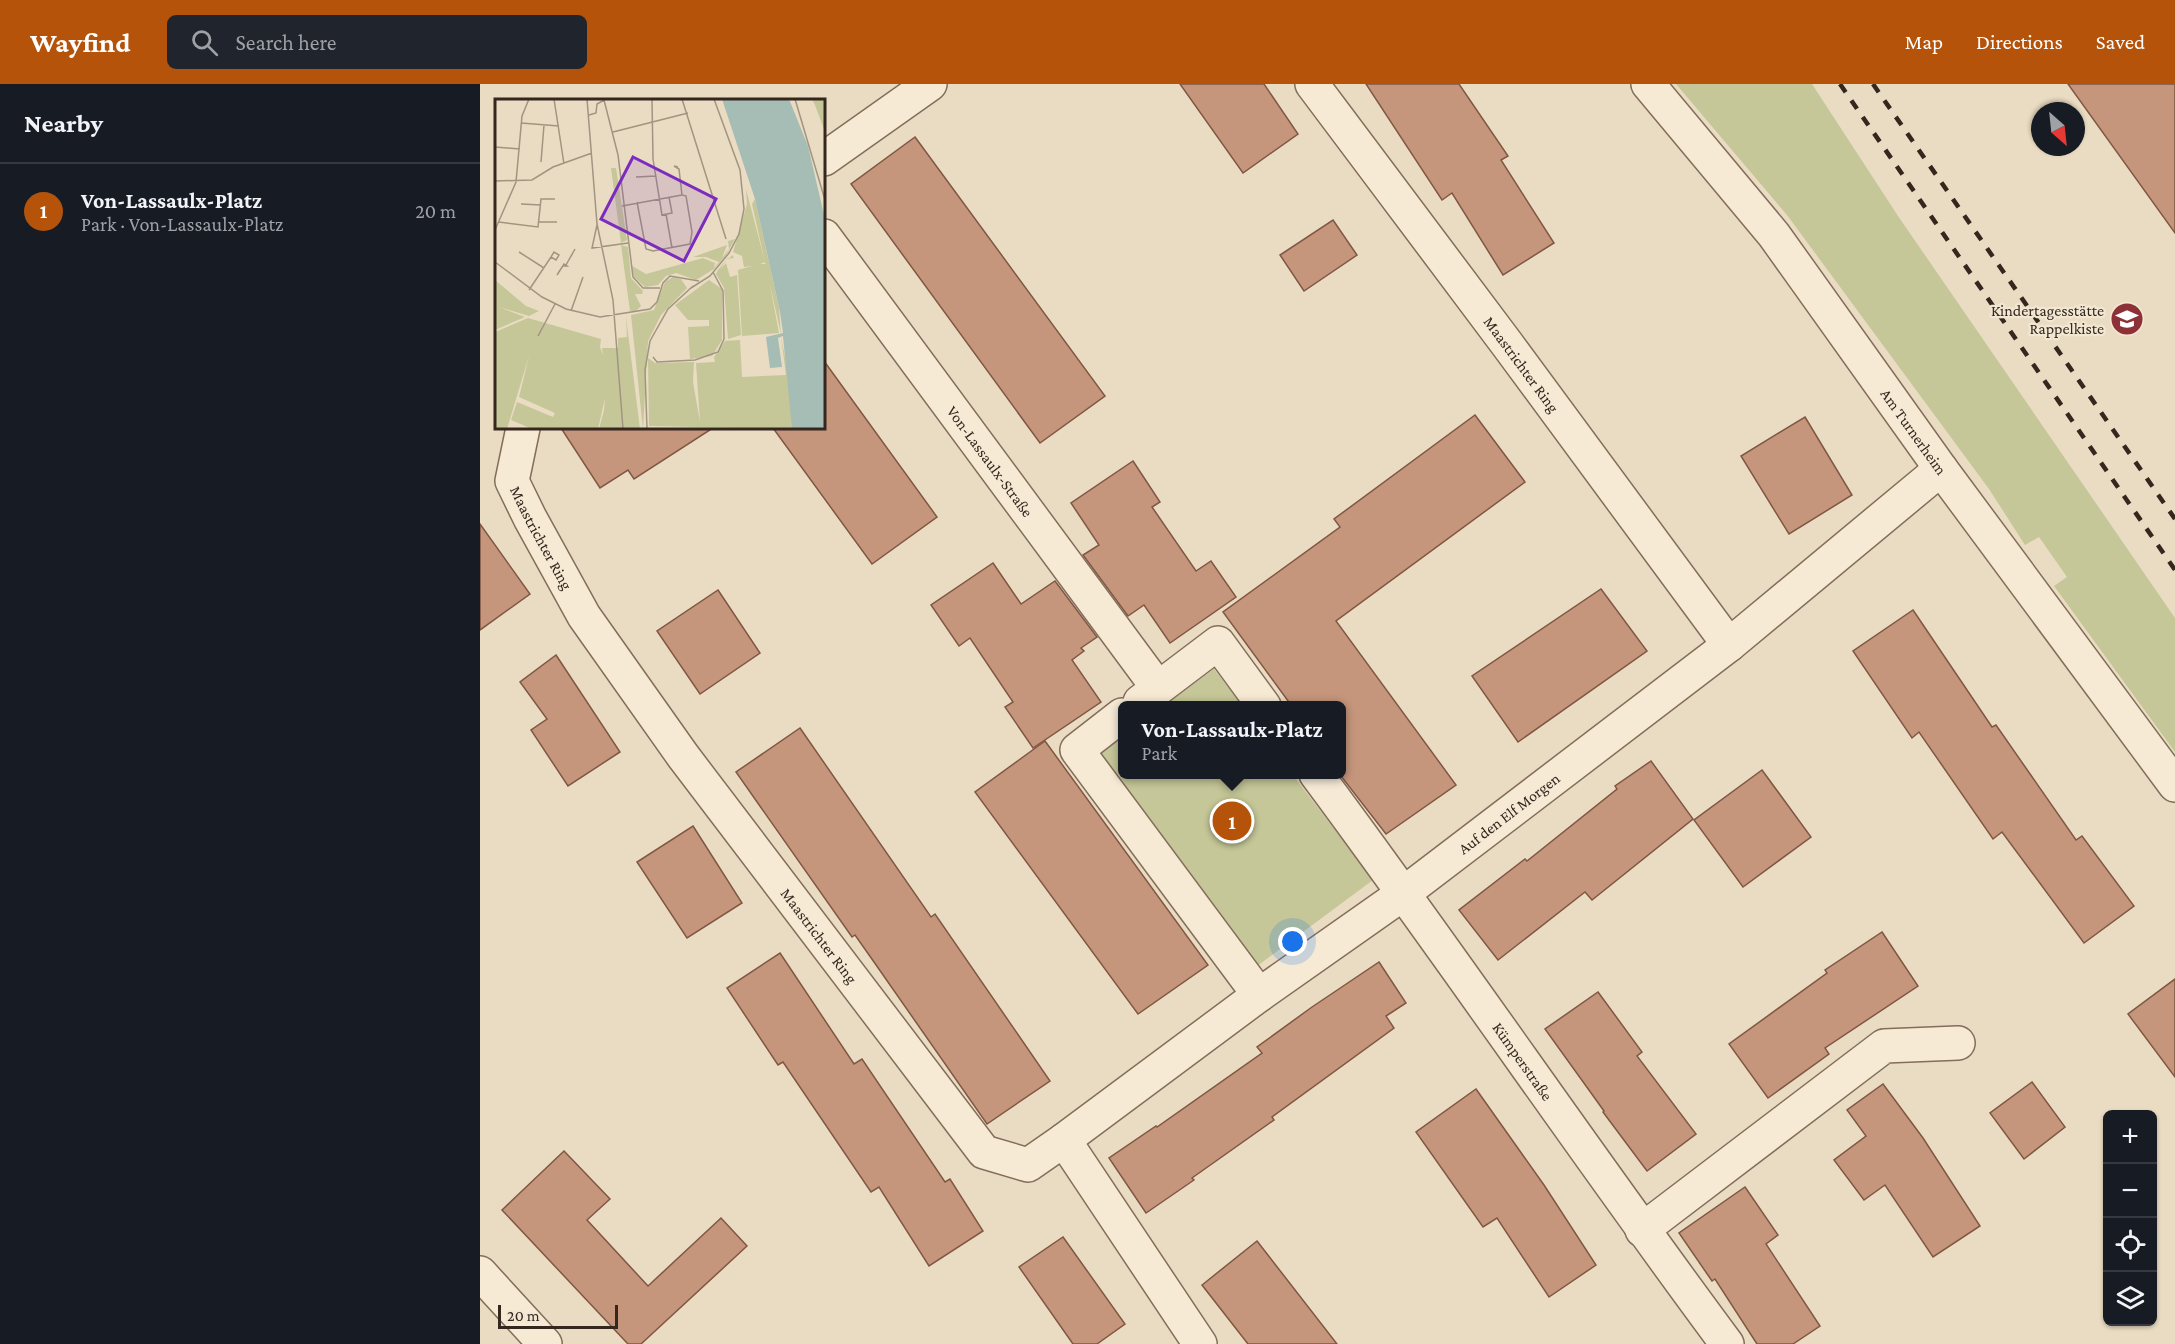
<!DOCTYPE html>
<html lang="en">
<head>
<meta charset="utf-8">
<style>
  :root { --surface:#171b24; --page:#20242c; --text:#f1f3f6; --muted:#9ea1a6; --line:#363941; --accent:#b45309 }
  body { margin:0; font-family:"Crimson Pro",serif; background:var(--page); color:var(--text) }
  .controls { position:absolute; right:18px; bottom:18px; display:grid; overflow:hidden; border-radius:9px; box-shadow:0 2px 4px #0004 }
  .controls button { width:54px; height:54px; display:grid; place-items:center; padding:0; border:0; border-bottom:2px solid var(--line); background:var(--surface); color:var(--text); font:30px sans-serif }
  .compass { position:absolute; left:1551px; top:18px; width:54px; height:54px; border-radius:50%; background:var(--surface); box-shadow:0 2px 4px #0004; rotate:153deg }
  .scale { position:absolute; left:18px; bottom:15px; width:120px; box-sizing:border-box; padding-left:6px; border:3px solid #34271e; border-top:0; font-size:16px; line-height:21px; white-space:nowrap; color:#34271e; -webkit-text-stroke:4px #f2e7d2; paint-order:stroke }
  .you { position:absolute; left:813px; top:858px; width:21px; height:21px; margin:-15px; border:4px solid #fff; border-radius:50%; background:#1a73e8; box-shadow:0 0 0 9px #1a73e833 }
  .badge { display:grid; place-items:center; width:39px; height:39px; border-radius:50%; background:var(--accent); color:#fff; font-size:20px; font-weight:700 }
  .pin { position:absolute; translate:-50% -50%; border:3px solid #fff; box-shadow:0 2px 6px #0006 }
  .popup { position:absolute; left:638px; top:617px; width:228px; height:78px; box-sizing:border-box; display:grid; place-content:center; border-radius:9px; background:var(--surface); filter:drop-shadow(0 2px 4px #0005); font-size:20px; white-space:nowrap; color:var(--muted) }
  .popup b { font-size:22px; color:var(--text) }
  .popup::after { content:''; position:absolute; left:50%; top:100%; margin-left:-12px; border:12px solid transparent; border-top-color:var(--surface) }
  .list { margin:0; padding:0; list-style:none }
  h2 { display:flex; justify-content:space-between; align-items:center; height:78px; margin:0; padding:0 24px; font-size:26px }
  h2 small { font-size:20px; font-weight:400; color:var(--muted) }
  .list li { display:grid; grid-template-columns:39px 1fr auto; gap:18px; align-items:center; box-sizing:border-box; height:96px; padding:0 24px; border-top:2px solid var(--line) }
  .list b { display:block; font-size:22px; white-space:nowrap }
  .list p { margin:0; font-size:20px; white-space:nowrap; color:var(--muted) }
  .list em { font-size:20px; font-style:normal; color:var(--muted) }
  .icon { flex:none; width:33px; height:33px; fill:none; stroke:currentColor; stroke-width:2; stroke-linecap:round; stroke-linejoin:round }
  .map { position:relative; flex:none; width:1695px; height:1260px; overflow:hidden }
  header { display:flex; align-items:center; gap:36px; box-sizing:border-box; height:84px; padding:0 30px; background:var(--accent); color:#fff }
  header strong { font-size:28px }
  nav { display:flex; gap:33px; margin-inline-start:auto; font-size:21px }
  .search { width:420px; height:54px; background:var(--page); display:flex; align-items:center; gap:15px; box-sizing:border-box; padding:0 21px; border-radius:9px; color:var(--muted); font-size:22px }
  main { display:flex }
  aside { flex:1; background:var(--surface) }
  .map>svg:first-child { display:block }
</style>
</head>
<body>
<header>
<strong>Wayfind</strong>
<div class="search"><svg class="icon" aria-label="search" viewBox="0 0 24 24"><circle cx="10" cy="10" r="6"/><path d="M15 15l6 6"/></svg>Search here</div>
<nav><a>Map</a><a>Directions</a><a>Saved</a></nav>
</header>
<main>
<aside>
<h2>Nearby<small></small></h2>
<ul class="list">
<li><span class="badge">1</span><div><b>Von-Lassaulx-Platz</b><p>Park · Von-Lassaulx-Platz</p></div><em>20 m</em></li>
</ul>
</aside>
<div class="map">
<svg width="1695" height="1260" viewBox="0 0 1695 1260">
  <rect width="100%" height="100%" fill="#eadcc3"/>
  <g fill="#c5c798">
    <path d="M1196,0H1332L1418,132L1695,534V668L1574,502L1587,493L1559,453L1545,461L1509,405L1307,131Z"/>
    <path d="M734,585L762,621H685Z"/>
    <path d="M642,653V690L813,691L893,796L769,888L611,677Z"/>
  </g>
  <g fill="#c5957c" stroke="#805743" stroke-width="1.5">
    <path d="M700,0H784L818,50L763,89Z"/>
    <path d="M886,0H979L1028,72L1021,76L1074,159L1023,191L972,109L962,116Z"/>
    <path d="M1588,0H1695V149Z"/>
    <path d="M435,53L625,312L560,359L371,100Z"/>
    <path d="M853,136L877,171L824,207L800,171Z"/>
    <path d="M344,277L457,433L392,480L293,344H344Z"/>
    <path d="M995,331L1045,398L856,537L976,701L906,750L861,692V621H811L743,528L860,443L854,435Z"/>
    <path d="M1325,333L1372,411L1309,450L1261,372Z"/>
    <path d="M81,344H233L154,395L148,386L120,404Z"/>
    <path d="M653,377L680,418L672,423L716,487L731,477L756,513L690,559L664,521L648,532L603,471L619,461L591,419Z"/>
    <path d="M0,440L50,510L0,546Z"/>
    <path d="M513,479L541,520L575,497L617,553L601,564L604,567L592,576L621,618L553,664L525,623L533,618L490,554L479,562L451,521Z"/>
    <path d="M1121,505L1167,567L1038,658L992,592Z"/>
    <path d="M238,506L280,569L220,610L177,547Z"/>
    <path d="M1433,526L1512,643L1516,641L1596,756L1602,752L1654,822L1604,859L1522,748L1513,755L1439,648L1432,654L1373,567Z"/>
    <path d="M76,571L140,668L88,702L51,646L67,635L40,598Z"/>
    <path d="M320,644L451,833L455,830L570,997L507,1040L394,878L375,851L372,853L256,688Z"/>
    <path d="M565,657L728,881L658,930L495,708Z"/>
    <path d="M1171,677L1213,735L1112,816L1105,808L1018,876L979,826L1045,775L1047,777L1137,705L1135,702Z"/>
    <path d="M1282,686L1331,753L1263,803L1214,736Z"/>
    <path d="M213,742L262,819L207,854L157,778Z"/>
    <path d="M1402,848L1438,902L1345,964L1349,970L1288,1014L1249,960L1347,889L1345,886Z"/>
    <path d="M300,869L374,980L382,975L465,1098L470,1095L503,1147L449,1182L399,1103L391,1108L303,978L298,981L247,904Z"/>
    <path d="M899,878L926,919L906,932L914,944L792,1033L794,1036L712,1094L714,1096L666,1129L629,1074L676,1042L677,1043L782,969L777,963L832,923Z"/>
    <path d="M1695,895V993L1648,930Z"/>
    <path d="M1118,908L1162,968L1157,972L1216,1050L1167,1087L1123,1028L1124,1027L1065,945Z"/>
    <path d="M1552,998L1585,1043L1544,1075L1510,1029Z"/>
    <path d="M1403,1000L1443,1054L1500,1142L1453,1173L1405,1101L1384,1116L1354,1076L1386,1052L1367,1026Z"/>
    <path d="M996,1005L1064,1101L1116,1181L1069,1213L1017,1134L1003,1143L936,1048Z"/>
    <path d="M84,1067L130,1115L107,1136L168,1202L241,1134L267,1162L161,1260H148L22,1126Z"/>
    <path d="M1265,1103L1298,1151L1286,1160L1340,1242L1313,1260H1277L1235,1195L1232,1197L1199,1149Z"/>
    <path d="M583,1153L645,1240L617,1260H593L539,1183Z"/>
    <path d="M777,1157L857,1260H768L722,1201Z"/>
  </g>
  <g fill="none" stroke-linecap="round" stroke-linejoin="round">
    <defs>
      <g id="minor">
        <path id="s1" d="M832,0L1027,260L1249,561"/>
        <path id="s2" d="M1168,0L1294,151L1461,385L1695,701"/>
        <path d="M344,75L450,0"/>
        <path id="s3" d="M344,152L678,604"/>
        <path id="s4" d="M43,344L32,397L50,434L104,532L203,672L504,1068L548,1081L584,1056L720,1260"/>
        <path d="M660,618L738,559L784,622"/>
        <path d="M642,631L597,666L779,911"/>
        <path id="s5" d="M836,690C976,878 1107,1072 1247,1260"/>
        <path id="s6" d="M584,1056L779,911L924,809L1249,561L1461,385"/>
        <path d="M1162,1146L1404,962L1478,959"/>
        <path d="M0,1189L65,1260"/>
      </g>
    </defs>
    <use href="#minor" stroke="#836d5b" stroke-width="36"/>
    <use href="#minor" stroke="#f6ead5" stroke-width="33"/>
    <g stroke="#34271e" stroke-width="4.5" stroke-dasharray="10 10" stroke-linecap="butt">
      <path d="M1360,0L1695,486"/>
      <path d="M1393,0L1695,435"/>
    </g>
  </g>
  <defs>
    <symbol id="school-disc" viewBox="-11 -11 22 22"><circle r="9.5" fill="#8d3038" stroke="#f2e7d2"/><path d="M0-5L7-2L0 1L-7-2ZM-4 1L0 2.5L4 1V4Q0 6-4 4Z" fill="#fff"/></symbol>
  </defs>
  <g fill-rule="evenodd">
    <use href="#school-disc" x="1628" y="216" width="38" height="38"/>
  </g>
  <g text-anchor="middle" stroke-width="4.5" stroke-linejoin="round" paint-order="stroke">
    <g font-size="16" fill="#34271e" stroke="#f2e7d2" text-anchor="end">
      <text x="1624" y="232">Kindertagesstätte<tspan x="1624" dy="18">Rappelkiste</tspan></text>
    </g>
    <g font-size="16" fill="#34271e" stroke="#f2e7d2">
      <text dy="6" stroke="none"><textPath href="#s1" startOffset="350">Maastrichter Ring</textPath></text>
      <text dy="6" stroke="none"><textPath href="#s2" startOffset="438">Am Turnerheim</textPath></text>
      <text dy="6" stroke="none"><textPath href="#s3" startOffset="280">Von-Lassaulx-Straße</textPath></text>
      <text dy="6" stroke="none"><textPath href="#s4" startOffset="118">Maastrichter Ring</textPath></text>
      <text dy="6" stroke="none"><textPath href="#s6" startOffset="552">Auf den Elf Morgen</textPath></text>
      <text dy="6" stroke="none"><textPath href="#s4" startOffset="604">Maastrichter Ring</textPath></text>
      <text dy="6" stroke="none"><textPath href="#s5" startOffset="354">Kümperstraße</textPath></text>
    </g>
  </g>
  <g transform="translate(15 15)">
    <rect width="330" height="330" fill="#eadcc3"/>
    <path d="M317,0H330V33L320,6ZM116,69H121L132,141L126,144ZM251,90L270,163L265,165H271L284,234L247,237L243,171L257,167L249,168L247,157L238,153L252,105ZM260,100L284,209L286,235L257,105ZM240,140L231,156L219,170L201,181L181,174L171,177L163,186L150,188L139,178L137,167L151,175L208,159L220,164L219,169L224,163L211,158H198L232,146L227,159L234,150L233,142ZM126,146L133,148L136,179L148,192L147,195H140L146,207L141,212H135ZM237,156L239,159L232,160L225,171L231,164L235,178L242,176L246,236L233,240L229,189L221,175L223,171L233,159L234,160ZM178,178L186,180L192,189L166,216L153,242L148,330L136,216L159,211L170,183ZM0,181L31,207L44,212L34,217L4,208L30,218L0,231ZM214,181L227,190V241L217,257L195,260L193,228L214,227V221H193L180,206ZM131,218L145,330H104L109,311L110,299L103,330H37L16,321L22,303L58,318L60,314L24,298L34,257L12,330H0V233L33,219L106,240L105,248L108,256L107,249H123V239L132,238ZM286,237L296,290L297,330L154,327L153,259L160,264L199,263L198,283L205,323L201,264L220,263L219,258L230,242L245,241L247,278L291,276Z" fill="#c5c798"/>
    <path d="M227,0H294L313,47L330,120V330H297L288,237L283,239L287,268L275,269L271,238L288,234L285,213L260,100Z" fill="#a5bdb4"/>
    <path fill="none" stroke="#a5bdb4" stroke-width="3" d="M259,0L302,159L316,283L315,330"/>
    <path fill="none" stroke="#a19481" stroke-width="1.5" d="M59,0L69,65M92,0L102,125L118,201L128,330M157,0L158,60L167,116L177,114L174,98M187,0L231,140M300,0L330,101M109,1L123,56L138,178L148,189H165M94,16L101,14L102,5L111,0M26,24L64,27M118,33L193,14M0,48L25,50M46,63L49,26M141,78L161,77M0,82L37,81L58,68L97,54M142,103L151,150L158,152L195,145L197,133L191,97L187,96L184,70L179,67L183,68M26,105L46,106M127,107L187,96M171,115L177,149M4,123L43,128L46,100H60M44,123H62M102,126L97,149L133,144M0,131L21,83L27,17L34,0M24,153L49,169M0,163L47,198L71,210L105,218L155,210L162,203L168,184L175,177L204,182M71,166L80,150M62,176L69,165L72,167H68M196,189L215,177L234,154L244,135L249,110L245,71L219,0M34,191L56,158L61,161L64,156L59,153L56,158M76,212L88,178M43,237L60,205M158,258L162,263L200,261L223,253L229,240L228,192L218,173M152,330L150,271L155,242L173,210L198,187"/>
    <path fill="#7b2cbf" fill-opacity="0.15" stroke="#7b2cbf" stroke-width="3" d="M138,58L221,100L189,162L106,120Z"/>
    <rect width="330" height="330" fill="none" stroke="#34271e" stroke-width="3"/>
  </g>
</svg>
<div class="controls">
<button>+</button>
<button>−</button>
<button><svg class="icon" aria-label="locate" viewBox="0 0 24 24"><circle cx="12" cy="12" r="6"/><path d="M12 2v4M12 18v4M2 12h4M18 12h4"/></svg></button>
<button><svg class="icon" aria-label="layers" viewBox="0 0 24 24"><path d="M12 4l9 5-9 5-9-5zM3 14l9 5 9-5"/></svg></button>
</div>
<svg class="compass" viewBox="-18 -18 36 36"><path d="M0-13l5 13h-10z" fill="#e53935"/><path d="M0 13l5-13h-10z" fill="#9ea1a6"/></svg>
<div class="scale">20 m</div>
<div class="you"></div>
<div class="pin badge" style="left:752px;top:737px">1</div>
<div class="popup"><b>Von-Lassaulx-Platz</b>Park</div>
</div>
</main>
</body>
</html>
